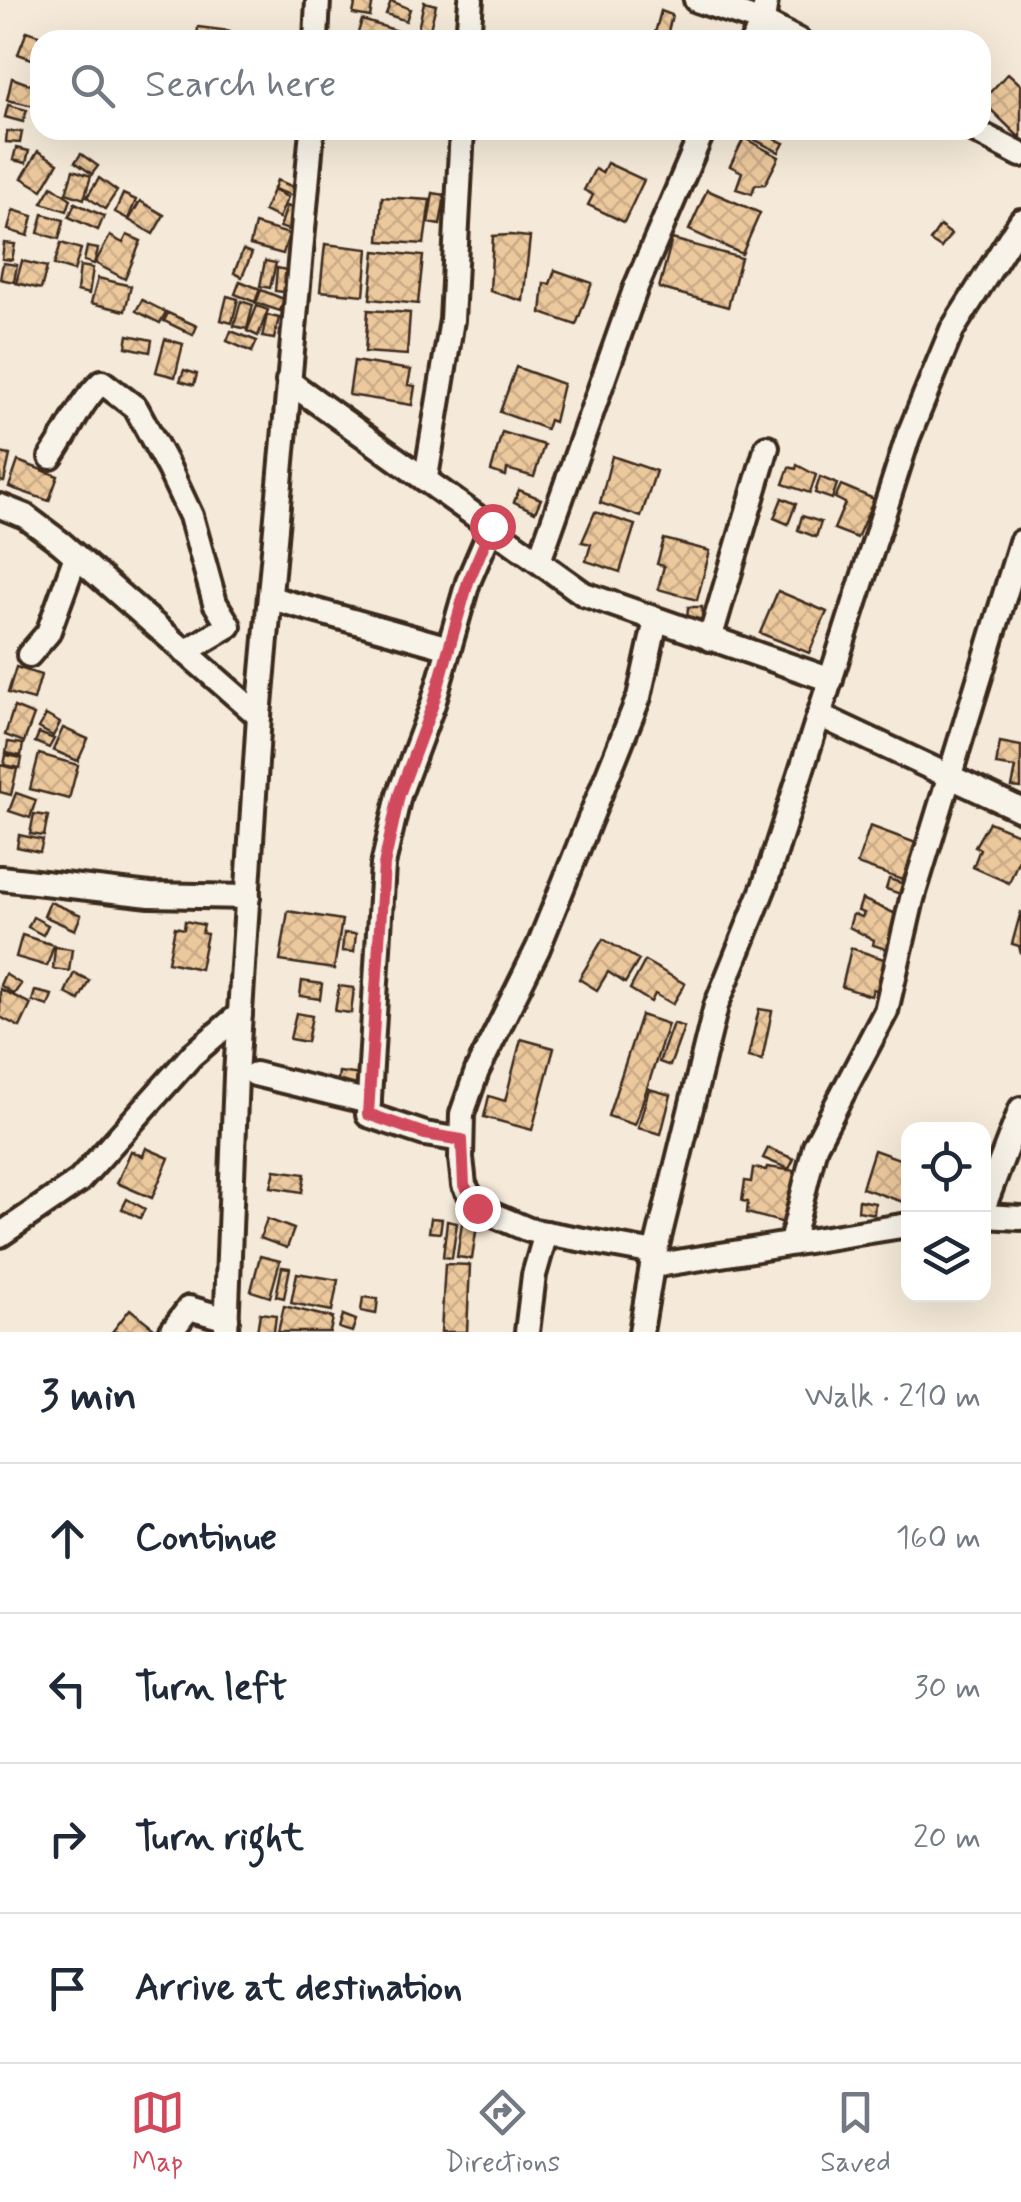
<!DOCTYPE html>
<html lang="en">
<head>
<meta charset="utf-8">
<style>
  :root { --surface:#fff; --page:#f6f6f7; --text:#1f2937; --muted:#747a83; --line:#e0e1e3; --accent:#d1495b }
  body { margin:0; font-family:Mynerve,sans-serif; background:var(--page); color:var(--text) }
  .controls { position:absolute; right:30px; bottom:30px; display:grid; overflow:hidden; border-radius:20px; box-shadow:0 10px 40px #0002 }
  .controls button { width:90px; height:90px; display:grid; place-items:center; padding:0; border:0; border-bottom:2px solid var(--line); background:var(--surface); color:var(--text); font:50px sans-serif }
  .stop { position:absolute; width:30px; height:30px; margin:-22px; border:8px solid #d1495b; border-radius:50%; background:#fff }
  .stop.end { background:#d1495b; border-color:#fff; box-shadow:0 2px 10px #0008 }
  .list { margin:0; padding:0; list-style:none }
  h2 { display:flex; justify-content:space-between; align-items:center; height:130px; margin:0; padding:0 40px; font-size:42px }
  h2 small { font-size:32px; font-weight:400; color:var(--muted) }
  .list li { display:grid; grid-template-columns:65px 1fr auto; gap:30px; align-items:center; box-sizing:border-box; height:150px; padding:0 40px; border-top:2px solid var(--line) }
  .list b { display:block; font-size:38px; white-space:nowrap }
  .list em { font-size:32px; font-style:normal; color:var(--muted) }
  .icon { flex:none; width:55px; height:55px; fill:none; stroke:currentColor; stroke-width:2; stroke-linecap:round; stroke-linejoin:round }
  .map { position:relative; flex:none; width:1021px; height:1332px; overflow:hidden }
  .search { position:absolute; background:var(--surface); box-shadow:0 10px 40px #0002; left:30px; right:30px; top:30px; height:110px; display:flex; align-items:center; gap:25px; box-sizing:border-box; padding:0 35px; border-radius:30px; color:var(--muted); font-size:38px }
  .sheet { height:730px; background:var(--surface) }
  nav { display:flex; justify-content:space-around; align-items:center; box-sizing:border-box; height:140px; border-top:2px solid var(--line); background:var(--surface); font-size:28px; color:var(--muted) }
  nav a { display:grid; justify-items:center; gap:5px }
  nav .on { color:var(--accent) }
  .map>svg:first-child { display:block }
</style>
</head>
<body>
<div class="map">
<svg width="1021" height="1332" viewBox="0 0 1021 1332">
  <defs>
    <pattern id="building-cross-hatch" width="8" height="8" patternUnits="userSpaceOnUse" patternTransform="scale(2.5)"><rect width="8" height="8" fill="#ecc89d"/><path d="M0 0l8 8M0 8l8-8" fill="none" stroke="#cbac87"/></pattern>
  </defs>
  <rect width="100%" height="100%" fill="#f5ead9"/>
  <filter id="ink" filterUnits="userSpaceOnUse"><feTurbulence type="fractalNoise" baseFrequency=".01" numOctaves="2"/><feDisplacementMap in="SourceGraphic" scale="20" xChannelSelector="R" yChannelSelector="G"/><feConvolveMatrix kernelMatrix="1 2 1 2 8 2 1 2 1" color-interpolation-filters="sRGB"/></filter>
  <g filter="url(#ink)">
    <g fill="url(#building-cross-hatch)" stroke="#3b2a1e" stroke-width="2.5">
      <path d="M356,0H373L370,17L353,14Z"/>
      <path d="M391,1L410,9L406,21L386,14Z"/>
      <path d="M424,2L436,5L428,37L417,34Z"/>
      <path d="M661,11L672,15L667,36L655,33Z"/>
      <path d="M362,20L395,30L391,40L357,36Z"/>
      <path d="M198,27L230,31L229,40L197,39Z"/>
      <path d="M27,31L52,40H40V62L18,54Z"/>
      <path d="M1008,73L1021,85V139L982,101Z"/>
      <path d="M12,78L37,87L34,106L7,100Z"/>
      <path d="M8,105L27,110L23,122L5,117Z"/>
      <path d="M756,130L784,143L779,152L751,138Z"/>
      <path d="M7,131L22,132L20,143L6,142Z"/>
      <path d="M744,138L779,157L765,184L755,185L752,194L736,189L742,172L730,166Z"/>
      <path d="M16,148L29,151L26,163L13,160Z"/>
      <path d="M38,151L58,163L42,190L22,178Z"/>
      <path d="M81,154L98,166L92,174L75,162Z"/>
      <path d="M607,163L644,180L624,222L588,205L593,195L584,190L595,169L602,173Z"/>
      <path d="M73,170L91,176L84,199L66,193Z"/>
      <path d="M99,178L117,191L105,209L87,197Z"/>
      <path d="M277,180L296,188L293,196L274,189Z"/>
      <path d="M52,186L71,199L67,211L42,203Z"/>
      <path d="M273,190L288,197L279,218L264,211Z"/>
      <path d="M707,190L760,213L742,254L689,230Z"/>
      <path d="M433,193L445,195L440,225L428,223Z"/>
      <path d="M123,194L136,200L128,219L115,212Z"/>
      <path d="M382,197L430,200L424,244L379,241Z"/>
      <path d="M140,201L164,215L153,234L129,220Z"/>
      <path d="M75,203L104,216L98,230L69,217Z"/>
      <path d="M287,206L298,210L291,231L280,227Z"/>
      <path d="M13,210L33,216L28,236L8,230Z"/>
      <path d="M43,214L64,220L59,239L38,233Z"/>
      <path d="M255,224L289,234L283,254L250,245Z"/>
      <path d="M940,226L951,234L941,248L930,241Z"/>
      <path d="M127,235L141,241L125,279L95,263L110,236L123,243Z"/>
      <path d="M510,235L530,237L523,301L490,291L493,236Z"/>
      <path d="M672,239L741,258L728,307L659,288Z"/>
      <path d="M4,243L15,244L12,260L2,259Z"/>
      <path d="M61,243L81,249L74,271L54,265Z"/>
      <path d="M325,244L368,249L364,295L320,291Z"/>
      <path d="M87,247L98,249L94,264L84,261Z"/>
      <path d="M243,250L252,253L242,277L234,273Z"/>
      <path d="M375,251L423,256L418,304L370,299Z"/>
      <path d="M22,261L47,267L41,289L16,283Z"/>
      <path d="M265,261L276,263L270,288L260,286Z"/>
      <path d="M3,263L17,265L14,282L0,279Z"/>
      <path d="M80,266L93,268L89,294L77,291Z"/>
      <path d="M277,268L286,270L284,292L275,291Z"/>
      <path d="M555,270L592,283L576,325L541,313L544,283L550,284Z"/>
      <path d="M98,278L131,286L125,311L91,303Z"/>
      <path d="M240,281L260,289L255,302L235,294Z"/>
      <path d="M261,290L284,299L280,311L256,303Z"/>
      <path d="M227,296L238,299L232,323L221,320Z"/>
      <path d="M142,300L166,312L160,323L136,311Z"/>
      <path d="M241,301L253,305L247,329L234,326Z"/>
      <path d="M257,306L268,310L258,336L247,331Z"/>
      <path d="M368,310L410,313L407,355L365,352Z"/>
      <path d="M168,313L197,326L193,335L164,321Z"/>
      <path d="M267,315L279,318L274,339L262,337Z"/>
      <path d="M231,331L257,341L252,352L227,341Z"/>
      <path d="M128,335L152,340L150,352L126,347Z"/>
      <path d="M165,339L183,344L175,377L156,372Z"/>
      <path d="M354,361L411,370L408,385L415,386L412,405L349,395Z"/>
      <path d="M516,367L563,384L554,422L549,420L546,429L500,412Z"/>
      <path d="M184,370L197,374L194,385L180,381Z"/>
      <path d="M502,432L544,445L534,477L507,469L506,476L491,471Z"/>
      <path d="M0,453L10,455L4,482L0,481Z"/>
      <path d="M612,456L656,471L641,517L600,503Z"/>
      <path d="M18,461L58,476L49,501L9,487Z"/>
      <path d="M797,465L816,475L810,493L783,484L789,467L796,469Z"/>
      <path d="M820,477L837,484L832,499L815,493Z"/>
      <path d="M841,485L874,499L857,538L834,529L845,503L835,498Z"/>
      <path d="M519,490L541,499L535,512L514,502Z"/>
      <path d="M782,498L796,504L788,524L774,518Z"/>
      <path d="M595,512L635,525L620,572L586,561L591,544L582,542Z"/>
      <path d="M802,516L821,522L816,537L798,530Z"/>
      <path d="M664,539L710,551L697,600L658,589L664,566L657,564Z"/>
      <path d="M778,591L827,612L809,653L760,633Z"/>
      <path d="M688,607H702V619H687Z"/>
      <path d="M16,667L41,675L34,700L8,693Z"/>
      <path d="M14,707L34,715L24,742L5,735Z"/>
      <path d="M46,715L60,723L53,736L39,728Z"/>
      <path d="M63,728L88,739L78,761L53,750Z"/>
      <path d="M39,733L54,739L49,748L35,742Z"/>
      <path d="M8,742L23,744L21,756L6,753Z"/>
      <path d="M1000,742L1021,746V788L1012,787L1016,768L996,765Z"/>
      <path d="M39,754L78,765L69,799L30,789Z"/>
      <path d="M6,755L22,758L20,768L4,765Z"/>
      <path d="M0,765L17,769L11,795L0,792Z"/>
      <path d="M16,793L36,800L30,818L9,811Z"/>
      <path d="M34,814L48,816L44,836L30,834Z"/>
      <path d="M989,822L1021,835V854L1009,883L973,867L980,849L975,846Z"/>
      <path d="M870,826L916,843L903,880L857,864Z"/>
      <path d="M19,835L43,840L40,852L17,847Z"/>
      <path d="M889,879L910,886L906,896L886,889Z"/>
      <path d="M862,899L903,917L892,951L873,945L874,940L849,927L853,914L862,917L864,913L858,911Z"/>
      <path d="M50,902L81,915L75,930L44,916Z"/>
      <path d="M288,911L342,920L334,969L280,961Z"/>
      <path d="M1021,911V954L1019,946L1012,944Z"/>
      <path d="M33,917L48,925L43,935L28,927Z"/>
      <path d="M185,921L204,925L202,933L207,934L200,969L168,962L175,927L184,929Z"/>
      <path d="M344,933L356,934L354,952L342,951Z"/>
      <path d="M22,935L54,945L47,966L16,957Z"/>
      <path d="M603,939L639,960L625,983L608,972L597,990L579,979Z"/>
      <path d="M55,947L72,949L69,971L53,969Z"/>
      <path d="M851,948L890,961L880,991L873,989L871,996L842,987Z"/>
      <path d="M645,961L685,984L673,1004L655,994L651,1002L630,989Z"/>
      <path d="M74,973L89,980L79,1000L65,993Z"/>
      <path d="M5,974L21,984L14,994L0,985Z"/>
      <path d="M302,981L322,984L320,999L300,996Z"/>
      <path d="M339,986L354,988L351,1013L335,1011Z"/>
      <path d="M0,989L31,1004L20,1027L0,1017Z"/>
      <path d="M35,991L52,995L48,1006L32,1001Z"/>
      <path d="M759,1009L772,1011L762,1060L748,1057Z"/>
      <path d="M296,1013L312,1016L307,1042L290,1039Z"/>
      <path d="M641,1015L668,1024L635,1125L608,1116Z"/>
      <path d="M673,1023L684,1027L670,1066L659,1062Z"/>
      <path d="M521,1039L554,1048L532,1130L484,1117L489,1096L505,1101Z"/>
      <path d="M339,1072L362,1075L360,1089L337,1086Z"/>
      <path d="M649,1089L671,1095L661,1134L638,1128Z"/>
      <path d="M146,1148L169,1158L152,1198L117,1183L131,1151L143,1156Z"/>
      <path d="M768,1148L794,1159L789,1169L763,1158Z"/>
      <path d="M874,1150L908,1162L906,1203L862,1188Z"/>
      <path d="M767,1167L796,1171L788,1224L747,1213L748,1202L742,1201L745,1181L751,1182L753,1168L766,1170Z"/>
      <path d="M275,1170L305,1174L302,1192L271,1187Z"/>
      <path d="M127,1199L145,1209L140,1218L122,1209Z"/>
      <path d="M859,1200L875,1203L874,1214L858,1211Z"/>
      <path d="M431,1218L442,1219L440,1233L429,1232Z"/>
      <path d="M267,1219L294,1229L287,1248L260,1238Z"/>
      <path d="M447,1221L457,1223L452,1258L443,1257Z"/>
      <path d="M462,1223L477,1225L472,1259L457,1257Z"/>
      <path d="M260,1256L280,1261L270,1297L251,1291Z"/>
      <path d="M445,1264L470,1265L467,1332H441Z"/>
      <path d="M282,1267L290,1268L284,1298L276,1296Z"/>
      <path d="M297,1273L338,1280L332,1311L291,1303Z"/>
      <path d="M363,1297L378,1299L376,1314L361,1311Z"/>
      <path d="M284,1306L333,1318L330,1332H278Z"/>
      <path d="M130,1309L159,1332H112Z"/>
      <path d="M260,1313L276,1315L274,1332H257Z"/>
      <path d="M343,1315L356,1320L352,1332L339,1328Z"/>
    </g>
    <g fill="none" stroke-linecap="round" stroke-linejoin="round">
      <defs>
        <g id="street">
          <path d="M696,0L763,22L798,40"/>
          <path d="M316,40L318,0"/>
          <path d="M468,40L471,0"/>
          <path d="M753,40L763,22L766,0"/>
          <path d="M973,130L1021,155"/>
          <path d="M288,381L584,594L831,680"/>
          <path d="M51,457C69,432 79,403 102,382L136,408L169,469L191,516L215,603L229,626L185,652"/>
          <path d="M426,477L452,320L462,130"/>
          <path d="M0,506L25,516L61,543L259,716"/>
          <path d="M539,561L636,287L703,130"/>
          <path d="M271,598L449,648"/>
          <path d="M710,639L767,447"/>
          <path d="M29,655L48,633L76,556"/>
          <path d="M819,715L1021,810"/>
          <path d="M0,878L150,895L248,897"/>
          <path d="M255,1074L369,1102"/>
          <path d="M461,1140L425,1134L368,1115L383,865L399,795L433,704L468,582L492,526"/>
          <path d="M984,1206L1021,1109"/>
          <path d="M984,1216L1021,1218"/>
          <path d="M0,1235L79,1181L191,1056L240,1014"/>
          <path d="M791,1243L815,1146L886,1011L912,899L1021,542"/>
          <path d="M655,1253L529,1230L477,1208L464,1185L461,1158L462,1114L477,1071L538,948L639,697L656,620"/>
          <path d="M652,1266L908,1225"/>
          <path d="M171,1332L189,1308L227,1319"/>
          <path d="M226,1332L236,1075L259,716L312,130"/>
          <path d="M527,1332L534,1275L546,1233"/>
          <path d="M641,1332L652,1266L716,1006L765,884L908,437L952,330L1021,221"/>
        </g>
      </defs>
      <use href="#street" stroke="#3b2a1e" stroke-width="30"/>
      <use href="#street" stroke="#f7f3e8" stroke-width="22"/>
    </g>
  </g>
  <g fill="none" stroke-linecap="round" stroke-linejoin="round" filter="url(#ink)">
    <path stroke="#d1495b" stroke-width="12" d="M477,1208L464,1185L462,1140L425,1134L368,1114L384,865L399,795L433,704L468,582L492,526"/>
  </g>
</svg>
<div class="controls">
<button><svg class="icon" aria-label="locate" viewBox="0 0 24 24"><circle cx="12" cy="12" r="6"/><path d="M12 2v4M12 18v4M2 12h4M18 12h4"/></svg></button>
<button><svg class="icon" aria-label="layers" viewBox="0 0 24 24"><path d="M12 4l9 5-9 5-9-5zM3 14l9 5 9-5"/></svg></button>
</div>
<div class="stop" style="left:492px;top:526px"></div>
<div class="stop end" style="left:477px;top:1208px"></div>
<div class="search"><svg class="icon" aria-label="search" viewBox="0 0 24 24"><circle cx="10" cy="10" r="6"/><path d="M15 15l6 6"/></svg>Search here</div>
</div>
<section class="sheet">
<h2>3 min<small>Walk · 210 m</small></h2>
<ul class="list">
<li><svg class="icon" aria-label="ahead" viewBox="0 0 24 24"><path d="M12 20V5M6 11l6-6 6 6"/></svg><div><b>Continue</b></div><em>160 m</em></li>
<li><svg class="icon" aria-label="left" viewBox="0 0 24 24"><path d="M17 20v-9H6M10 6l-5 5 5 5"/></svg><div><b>Turn left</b></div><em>30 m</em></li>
<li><svg class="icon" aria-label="right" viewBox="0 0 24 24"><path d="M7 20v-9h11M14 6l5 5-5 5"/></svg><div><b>Turn right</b></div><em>20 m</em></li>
<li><svg class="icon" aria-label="arrive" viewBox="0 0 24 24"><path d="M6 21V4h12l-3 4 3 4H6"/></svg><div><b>Arrive at destination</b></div></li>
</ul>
</section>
<nav>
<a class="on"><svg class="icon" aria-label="map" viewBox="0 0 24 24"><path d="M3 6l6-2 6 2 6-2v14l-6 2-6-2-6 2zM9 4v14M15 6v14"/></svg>Map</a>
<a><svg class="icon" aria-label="directions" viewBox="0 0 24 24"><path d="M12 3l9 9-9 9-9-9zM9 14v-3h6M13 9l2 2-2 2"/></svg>Directions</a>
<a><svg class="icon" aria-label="saved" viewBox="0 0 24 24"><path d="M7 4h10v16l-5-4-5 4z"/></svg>Saved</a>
</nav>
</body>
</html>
